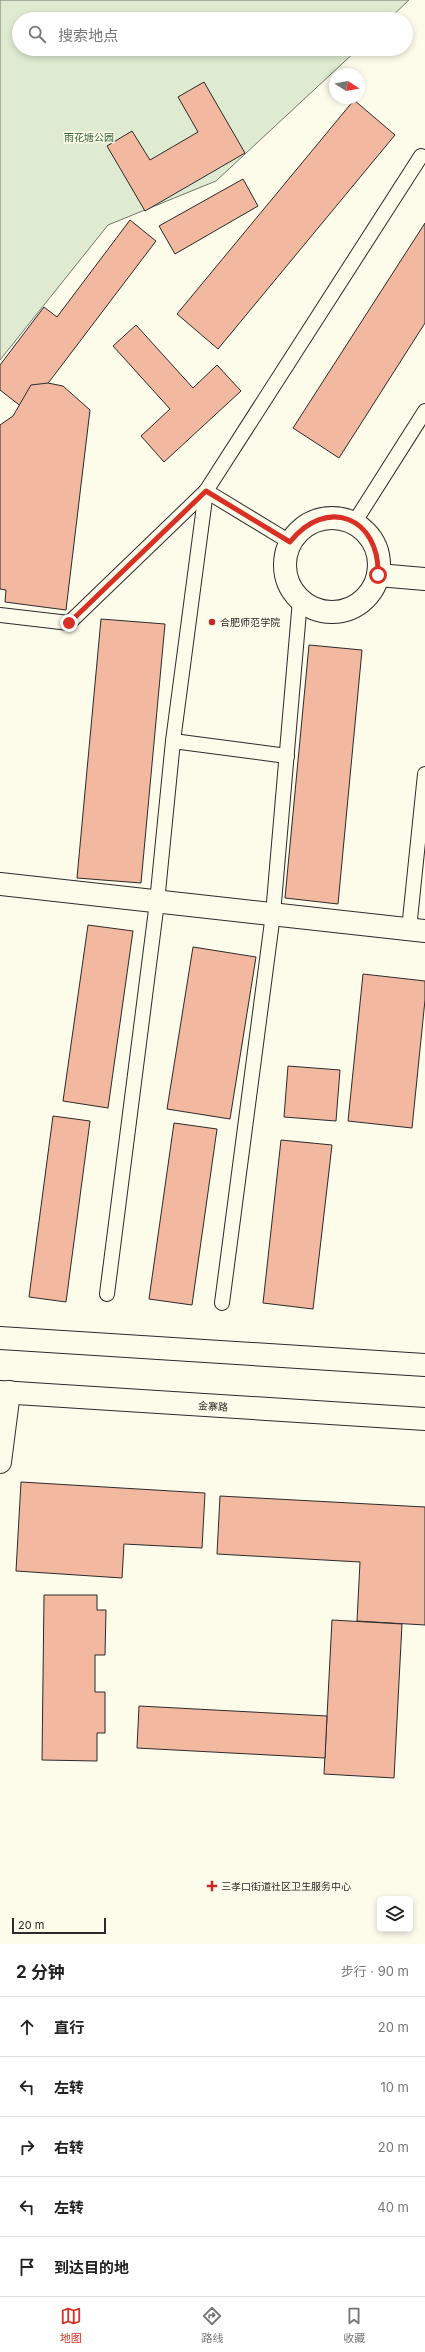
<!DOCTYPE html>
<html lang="zh">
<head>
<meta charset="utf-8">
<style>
  :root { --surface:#fff; --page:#f2f2f2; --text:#222; --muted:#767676; --line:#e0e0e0; --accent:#d93025 }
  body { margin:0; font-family:Inter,"Noto Sans SC",sans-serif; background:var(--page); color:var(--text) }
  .controls { position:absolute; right:12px; bottom:12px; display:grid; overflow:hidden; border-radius:6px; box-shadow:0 2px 6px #0003 }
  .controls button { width:36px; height:36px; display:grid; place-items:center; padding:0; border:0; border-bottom:1px solid var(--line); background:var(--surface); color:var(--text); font:20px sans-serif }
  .compass { position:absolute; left:329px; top:68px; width:36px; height:36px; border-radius:50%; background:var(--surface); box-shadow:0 2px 6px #0003; rotate:101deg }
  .scale { position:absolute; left:12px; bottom:10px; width:94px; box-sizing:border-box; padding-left:4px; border:2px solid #2b2b2b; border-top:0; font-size:11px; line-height:14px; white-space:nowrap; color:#2b2b2b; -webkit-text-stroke:3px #fdfbea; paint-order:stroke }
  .stop { position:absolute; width:12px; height:12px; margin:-9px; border:3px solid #d93025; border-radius:50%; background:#fff }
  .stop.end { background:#d93025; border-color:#fff; box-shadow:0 1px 4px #0008 }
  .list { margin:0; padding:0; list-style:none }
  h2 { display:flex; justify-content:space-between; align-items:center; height:52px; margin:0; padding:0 16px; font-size:17px }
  h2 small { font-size:13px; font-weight:400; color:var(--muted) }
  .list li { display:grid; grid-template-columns:26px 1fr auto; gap:12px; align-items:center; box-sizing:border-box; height:60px; padding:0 16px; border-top:1px solid var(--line) }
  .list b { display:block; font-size:15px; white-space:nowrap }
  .list em { font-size:13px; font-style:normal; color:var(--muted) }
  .icon { flex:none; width:22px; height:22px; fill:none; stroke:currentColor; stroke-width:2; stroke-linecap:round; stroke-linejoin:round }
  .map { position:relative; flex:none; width:425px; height:1944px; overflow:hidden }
  .search { position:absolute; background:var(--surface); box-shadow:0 2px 6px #0003; left:12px; right:12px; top:12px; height:44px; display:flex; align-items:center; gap:10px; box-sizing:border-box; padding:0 14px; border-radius:22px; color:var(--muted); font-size:15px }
  .sheet { height:352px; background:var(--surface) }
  nav { display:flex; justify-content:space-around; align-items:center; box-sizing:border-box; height:56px; border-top:1px solid var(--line); background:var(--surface); font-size:11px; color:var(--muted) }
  nav a { display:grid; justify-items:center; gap:2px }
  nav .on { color:var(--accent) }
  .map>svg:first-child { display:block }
</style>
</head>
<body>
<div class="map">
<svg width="425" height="1944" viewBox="0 0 425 1944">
  <rect width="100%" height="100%" fill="#fdfbea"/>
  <path fill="#deebd1" stroke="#74746e" d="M0,0H409L389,19H19V49H358L216,181L108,225L0,360Z"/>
  <g fill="#f2b8a0" stroke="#2b2b2b">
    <path d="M204,82L245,153L145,211L107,146L132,131L150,160L198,132L178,97Z"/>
    <path d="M354,100L395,135L218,349L177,314Z"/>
    <path d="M243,179L258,206L175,254L159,226Z"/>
    <path d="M130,220L156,241L27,411L0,390V365L44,307L57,317Z"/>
    <path d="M425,223V323L339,458L293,428Z"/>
    <path d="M136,325L193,388L217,365L241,391L164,462L141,436L170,409L113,346Z"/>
    <path d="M48,383L63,386L90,410L66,610L5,602L6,590L0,589V425L13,416L31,385Z"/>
    <path d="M101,619L165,624L141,883L77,878Z"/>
    <path d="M309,645L362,650L338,904L285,898Z"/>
    <path d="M88,925L133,931L108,1108L63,1101Z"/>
    <path d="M193,947L256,957L230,1119L167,1109Z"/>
    <path d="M363,974L425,981V1000L412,1128L348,1121Z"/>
    <path d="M288,1066L340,1070L336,1121L284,1117Z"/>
    <path d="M53,1116L90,1121L66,1302L29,1297Z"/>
    <path d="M174,1123L217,1129L192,1305L149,1299Z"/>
    <path d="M281,1140L332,1145L313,1309L263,1303Z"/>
    <path d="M21,1482L205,1493L202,1548L124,1544L122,1578L16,1571Z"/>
    <path d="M220,1496L425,1507V1625L357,1621L360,1562L217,1554Z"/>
    <path d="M44,1595H97V1610H106L105,1655H95V1692H105V1733H97V1761L42,1760Z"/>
    <path d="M332,1620L402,1624L394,1778L324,1774Z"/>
    <path d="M139,1706L327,1716L325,1758L137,1748Z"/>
  </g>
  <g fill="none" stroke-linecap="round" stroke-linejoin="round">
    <defs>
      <g id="service">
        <path d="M354,523L425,411"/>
        <path d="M290,542L206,491L421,156"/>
        <path d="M0,615L69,623L206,491"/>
        <path d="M173,741L287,756"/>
        <path d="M409,929L425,774"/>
        <path d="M107,1294L157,902L173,741L206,491"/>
        <path d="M222,1303L273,914L300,600"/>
      </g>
      <g id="minor">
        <circle cx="332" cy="565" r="47"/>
        <path d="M378,575L425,579"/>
        <path d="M0,884L425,931"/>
        <path d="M0,1462L9,1392"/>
      </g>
      <g id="primary">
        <path d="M0,1338L425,1365"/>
        <path d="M0,1392L425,1419"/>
      </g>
    </defs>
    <use href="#service" stroke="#2b2b2b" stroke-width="16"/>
    <use href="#minor" stroke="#2b2b2b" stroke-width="24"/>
    <use href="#primary" stroke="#2b2b2b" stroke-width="24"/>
    <use href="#service" stroke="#fdfbea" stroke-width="14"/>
    <use href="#minor" stroke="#fdfbea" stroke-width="22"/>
    <use href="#primary" stroke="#fdfbea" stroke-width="22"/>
  </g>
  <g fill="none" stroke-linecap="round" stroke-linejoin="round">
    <path stroke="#d93025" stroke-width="5" d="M69,623L206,491L290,542C326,496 380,517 378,575"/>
  </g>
  <g fill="#c62828" stroke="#fdfbea" stroke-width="1.5">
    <circle cx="212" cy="622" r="4"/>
    <path d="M210 1880h4v4h4v4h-4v4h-4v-4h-4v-4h4z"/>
  </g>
  <g text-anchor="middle" stroke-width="3" stroke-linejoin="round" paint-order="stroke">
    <g font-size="10" fill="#34623c" stroke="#fdfbea">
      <text x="89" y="141">雨花塘公园</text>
    </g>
    <g font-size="10" fill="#2b2b2b" stroke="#fdfbea" text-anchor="start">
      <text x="220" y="626">合肥师范学院</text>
      <text x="221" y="1890">三孝口街道社区卫生服务中心</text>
    </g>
    <g font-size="10" fill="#2b2b2b" stroke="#fdfbea">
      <text transform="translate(213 1406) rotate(4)" y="4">金寨路</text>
    </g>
  </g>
</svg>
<div class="controls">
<button><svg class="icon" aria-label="layers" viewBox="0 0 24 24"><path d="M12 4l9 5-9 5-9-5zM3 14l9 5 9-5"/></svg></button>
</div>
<svg class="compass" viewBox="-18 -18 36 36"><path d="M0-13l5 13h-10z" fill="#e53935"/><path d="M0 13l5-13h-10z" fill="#767676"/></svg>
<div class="scale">20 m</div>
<div class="stop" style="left:378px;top:575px"></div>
<div class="stop end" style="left:69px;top:623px"></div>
<div class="search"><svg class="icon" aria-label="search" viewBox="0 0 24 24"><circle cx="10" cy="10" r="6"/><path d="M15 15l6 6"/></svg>搜索地点</div>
</div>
<section class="sheet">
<h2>2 分钟<small>步行 · 90 m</small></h2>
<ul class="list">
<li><svg class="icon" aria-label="ahead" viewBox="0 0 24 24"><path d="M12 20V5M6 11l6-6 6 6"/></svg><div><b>直行</b></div><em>20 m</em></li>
<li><svg class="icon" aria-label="left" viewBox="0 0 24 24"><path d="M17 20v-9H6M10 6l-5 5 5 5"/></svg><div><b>左转</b></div><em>10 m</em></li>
<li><svg class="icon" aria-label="right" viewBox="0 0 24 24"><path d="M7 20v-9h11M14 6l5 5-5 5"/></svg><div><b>右转</b></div><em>20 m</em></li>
<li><svg class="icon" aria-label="left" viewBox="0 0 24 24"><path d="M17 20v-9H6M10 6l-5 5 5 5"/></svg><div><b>左转</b></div><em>40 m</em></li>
<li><svg class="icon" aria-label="arrive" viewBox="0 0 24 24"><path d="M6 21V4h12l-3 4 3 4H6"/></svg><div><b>到达目的地</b></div></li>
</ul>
</section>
<nav>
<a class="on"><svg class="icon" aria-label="map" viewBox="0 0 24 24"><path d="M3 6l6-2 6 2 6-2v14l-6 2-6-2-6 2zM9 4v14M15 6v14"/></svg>地图</a>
<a><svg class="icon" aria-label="directions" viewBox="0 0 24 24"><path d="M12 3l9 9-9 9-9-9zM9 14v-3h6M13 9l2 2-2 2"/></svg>路线</a>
<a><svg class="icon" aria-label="saved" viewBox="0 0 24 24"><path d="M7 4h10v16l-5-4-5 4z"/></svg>收藏</a>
</nav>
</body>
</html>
